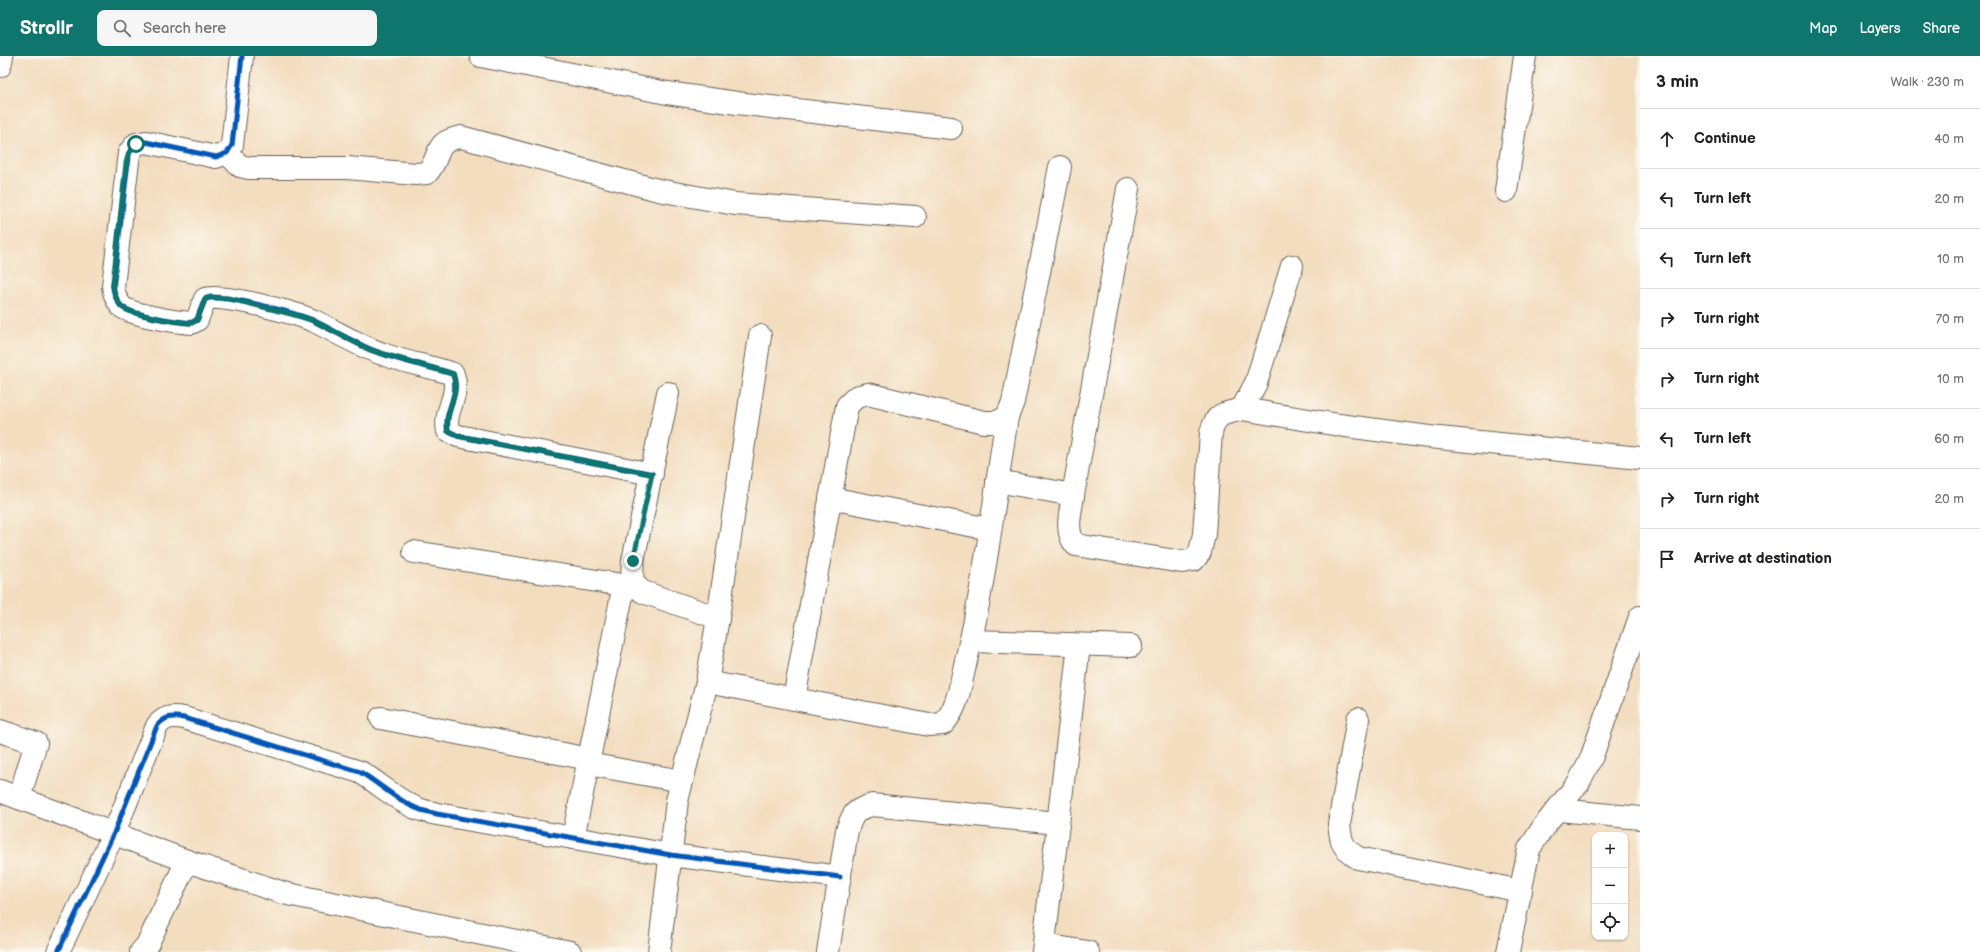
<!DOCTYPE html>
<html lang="en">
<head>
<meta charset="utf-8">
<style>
  :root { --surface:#fff; --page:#f6f6f6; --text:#202124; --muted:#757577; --line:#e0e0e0; --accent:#0f766e }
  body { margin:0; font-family:"Balsamiq Sans",sans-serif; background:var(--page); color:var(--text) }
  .controls { position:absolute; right:12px; bottom:12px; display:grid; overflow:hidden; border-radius:8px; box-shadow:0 1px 3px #0004 }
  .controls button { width:36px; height:36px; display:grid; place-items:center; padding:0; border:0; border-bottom:1px solid var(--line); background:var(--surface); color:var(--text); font:20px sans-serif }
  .stop { position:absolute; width:12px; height:12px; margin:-9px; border:3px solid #0f766e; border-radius:50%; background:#fff }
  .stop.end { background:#0f766e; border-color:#fff; box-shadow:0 1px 4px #0008 }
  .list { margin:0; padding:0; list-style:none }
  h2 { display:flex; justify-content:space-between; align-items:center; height:52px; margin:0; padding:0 16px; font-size:17px }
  h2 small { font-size:13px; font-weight:400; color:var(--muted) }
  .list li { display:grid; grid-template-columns:26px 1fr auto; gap:12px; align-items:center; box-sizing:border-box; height:60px; padding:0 16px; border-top:1px solid var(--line) }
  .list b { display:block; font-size:15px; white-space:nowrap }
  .list em { font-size:13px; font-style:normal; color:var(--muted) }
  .icon { flex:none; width:22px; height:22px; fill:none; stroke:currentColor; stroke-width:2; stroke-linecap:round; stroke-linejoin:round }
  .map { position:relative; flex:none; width:1640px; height:896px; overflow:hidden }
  header { display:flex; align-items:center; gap:24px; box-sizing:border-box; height:56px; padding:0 20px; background:var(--accent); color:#fff }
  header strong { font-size:19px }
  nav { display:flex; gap:22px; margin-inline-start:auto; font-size:14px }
  .search { width:280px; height:36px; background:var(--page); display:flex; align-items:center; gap:10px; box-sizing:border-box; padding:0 14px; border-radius:8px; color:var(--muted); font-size:15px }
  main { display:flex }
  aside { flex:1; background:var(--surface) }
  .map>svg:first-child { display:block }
</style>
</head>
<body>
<header>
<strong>Strollr</strong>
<div class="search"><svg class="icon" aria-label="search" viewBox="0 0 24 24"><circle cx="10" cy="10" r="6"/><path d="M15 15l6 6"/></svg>Search here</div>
<nav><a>Map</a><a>Layers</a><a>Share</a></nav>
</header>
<main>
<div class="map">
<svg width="1640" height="896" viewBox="0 0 1640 896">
  <rect width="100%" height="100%" fill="#fbf7ec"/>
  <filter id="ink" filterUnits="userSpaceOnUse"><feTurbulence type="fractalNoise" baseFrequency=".025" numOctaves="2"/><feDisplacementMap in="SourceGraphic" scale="8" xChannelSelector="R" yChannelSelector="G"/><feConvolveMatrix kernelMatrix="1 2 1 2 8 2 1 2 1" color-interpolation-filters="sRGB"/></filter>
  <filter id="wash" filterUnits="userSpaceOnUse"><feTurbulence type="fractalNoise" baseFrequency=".012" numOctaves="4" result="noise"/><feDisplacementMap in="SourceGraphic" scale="16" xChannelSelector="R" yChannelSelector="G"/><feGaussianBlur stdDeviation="0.9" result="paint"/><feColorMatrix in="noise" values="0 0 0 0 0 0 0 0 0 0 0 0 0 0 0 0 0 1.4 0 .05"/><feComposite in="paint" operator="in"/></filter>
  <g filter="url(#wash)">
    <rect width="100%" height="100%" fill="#f3ddbf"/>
  </g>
  <g filter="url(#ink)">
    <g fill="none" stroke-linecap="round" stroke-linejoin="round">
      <defs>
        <g id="minor">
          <path d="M242,0L232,89L227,97L216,101L146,86L136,88L129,97L113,230C114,238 116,244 121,250C130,259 178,266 191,267L197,264L205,243C221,237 296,257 314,265C337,276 359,290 383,298C405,307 430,310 453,318C461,340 443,354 448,375L458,380L652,418"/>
          <path d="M481,0L667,37L737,47L951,72"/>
          <path d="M0,10L2,0"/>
          <path d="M227,97L240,110L249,112H347L416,118L427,117C443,99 432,86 461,81L658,134L735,148L915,161"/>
          <path d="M1128,133L1073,439C1071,455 1064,476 1076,489L1182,506L1194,504L1200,496L1204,478L1211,377C1217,355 1223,359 1242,353L1256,327L1292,210"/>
          <path d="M1506,135L1525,0"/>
          <path d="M668,337L633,505C632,521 630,527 643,536L718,562"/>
          <path d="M1242,353L1339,369L1429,381L1640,402"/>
          <path d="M997,425L1073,439"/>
          <path d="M830,442L990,473"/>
          <path d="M414,496L635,531"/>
          <path d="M971,585L1131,590"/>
          <path d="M707,626L929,669L943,668C958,652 960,630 965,609C985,528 994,444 1007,361"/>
          <path d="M794,643L847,350L856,341L868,338L984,366H997L1007,361L1013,346L1060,111"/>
          <path d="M381,662L589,703"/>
          <path d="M1358,663L1339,768C1341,786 1342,792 1358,802L1521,835"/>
          <path d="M0,675L36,687L19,742"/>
          <path d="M588,708L682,725"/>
          <path d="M0,735L187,805L283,837L570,896"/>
          <path d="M1559,754L1640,762"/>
          <path d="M573,782L624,529"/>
          <path d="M1044,889L1088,896"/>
          <path d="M58,896L114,777L157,670C165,660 172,660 184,662L360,716C379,727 396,744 416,752C422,755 430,756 437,758L671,799L840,821"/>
          <path d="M141,896L147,889L187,805"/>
          <path d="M659,896L677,745L707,626L718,562L760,280"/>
          <path d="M828,896L847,774C853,758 854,754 872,749L1058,767"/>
          <path d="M1043,896L1079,589"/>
          <path d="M1508,896L1529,793L1544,770L1579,726L1592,700L1640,561"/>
        </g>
      </defs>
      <use href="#minor" stroke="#676055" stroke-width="24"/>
      <use href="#minor" stroke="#fff" stroke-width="22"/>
      <defs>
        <g id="cycleway">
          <path d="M242,0L232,89L227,97L216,101L146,86L136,88L129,97L113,230C114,238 116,244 121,250C130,259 178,266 191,267L197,264L205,243C221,237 296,257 314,265C337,276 359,290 383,298C405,307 430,310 453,318C461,340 443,354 448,375L458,380L652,418"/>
          <path d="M58,896L114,777L157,670C165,660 172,660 184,662L360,716C379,727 396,744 416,752C422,755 430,756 437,758L671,799L840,821"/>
        </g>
      </defs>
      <use href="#cycleway" stroke="#fbf7ec" stroke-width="8"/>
      <use href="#cycleway" stroke="#0057b8" stroke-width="5"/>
    </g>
  </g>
  <g fill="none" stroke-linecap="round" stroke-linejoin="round" filter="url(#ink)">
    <path stroke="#0f766e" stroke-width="5" d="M136,88L129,97L126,107L113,230C114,238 116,244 121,250C130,259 178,266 191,267L197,264L205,243L211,241L227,242L295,259L312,264L370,294L453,318C461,340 444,354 448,375L458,380L652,418L633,505"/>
  </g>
</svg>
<div class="controls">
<button>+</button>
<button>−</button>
<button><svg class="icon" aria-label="locate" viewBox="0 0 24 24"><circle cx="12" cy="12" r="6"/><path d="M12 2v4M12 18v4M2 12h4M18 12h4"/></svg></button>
</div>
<div class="stop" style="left:136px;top:88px"></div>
<div class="stop end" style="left:633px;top:505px"></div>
</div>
<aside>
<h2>3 min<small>Walk · 230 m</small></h2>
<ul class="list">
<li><svg class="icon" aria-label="ahead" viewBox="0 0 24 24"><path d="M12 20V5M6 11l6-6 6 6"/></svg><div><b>Continue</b></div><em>40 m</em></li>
<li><svg class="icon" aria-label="left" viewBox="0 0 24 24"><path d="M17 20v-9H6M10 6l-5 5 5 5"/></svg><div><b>Turn left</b></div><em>20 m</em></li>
<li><svg class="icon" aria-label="left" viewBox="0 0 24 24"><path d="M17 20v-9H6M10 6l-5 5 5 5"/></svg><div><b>Turn left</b></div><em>10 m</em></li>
<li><svg class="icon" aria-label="right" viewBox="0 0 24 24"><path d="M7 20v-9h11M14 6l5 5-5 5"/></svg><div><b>Turn right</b></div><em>70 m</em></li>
<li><svg class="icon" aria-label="right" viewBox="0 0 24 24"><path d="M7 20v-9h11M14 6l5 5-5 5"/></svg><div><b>Turn right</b></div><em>10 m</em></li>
<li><svg class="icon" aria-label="left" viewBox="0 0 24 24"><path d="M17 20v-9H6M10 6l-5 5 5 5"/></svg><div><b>Turn left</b></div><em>60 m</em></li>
<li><svg class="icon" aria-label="right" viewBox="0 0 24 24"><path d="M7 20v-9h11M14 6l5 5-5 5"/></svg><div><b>Turn right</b></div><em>20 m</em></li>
<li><svg class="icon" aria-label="arrive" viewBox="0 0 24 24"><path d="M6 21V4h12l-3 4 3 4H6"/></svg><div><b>Arrive at destination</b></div></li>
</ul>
</aside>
</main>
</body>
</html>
